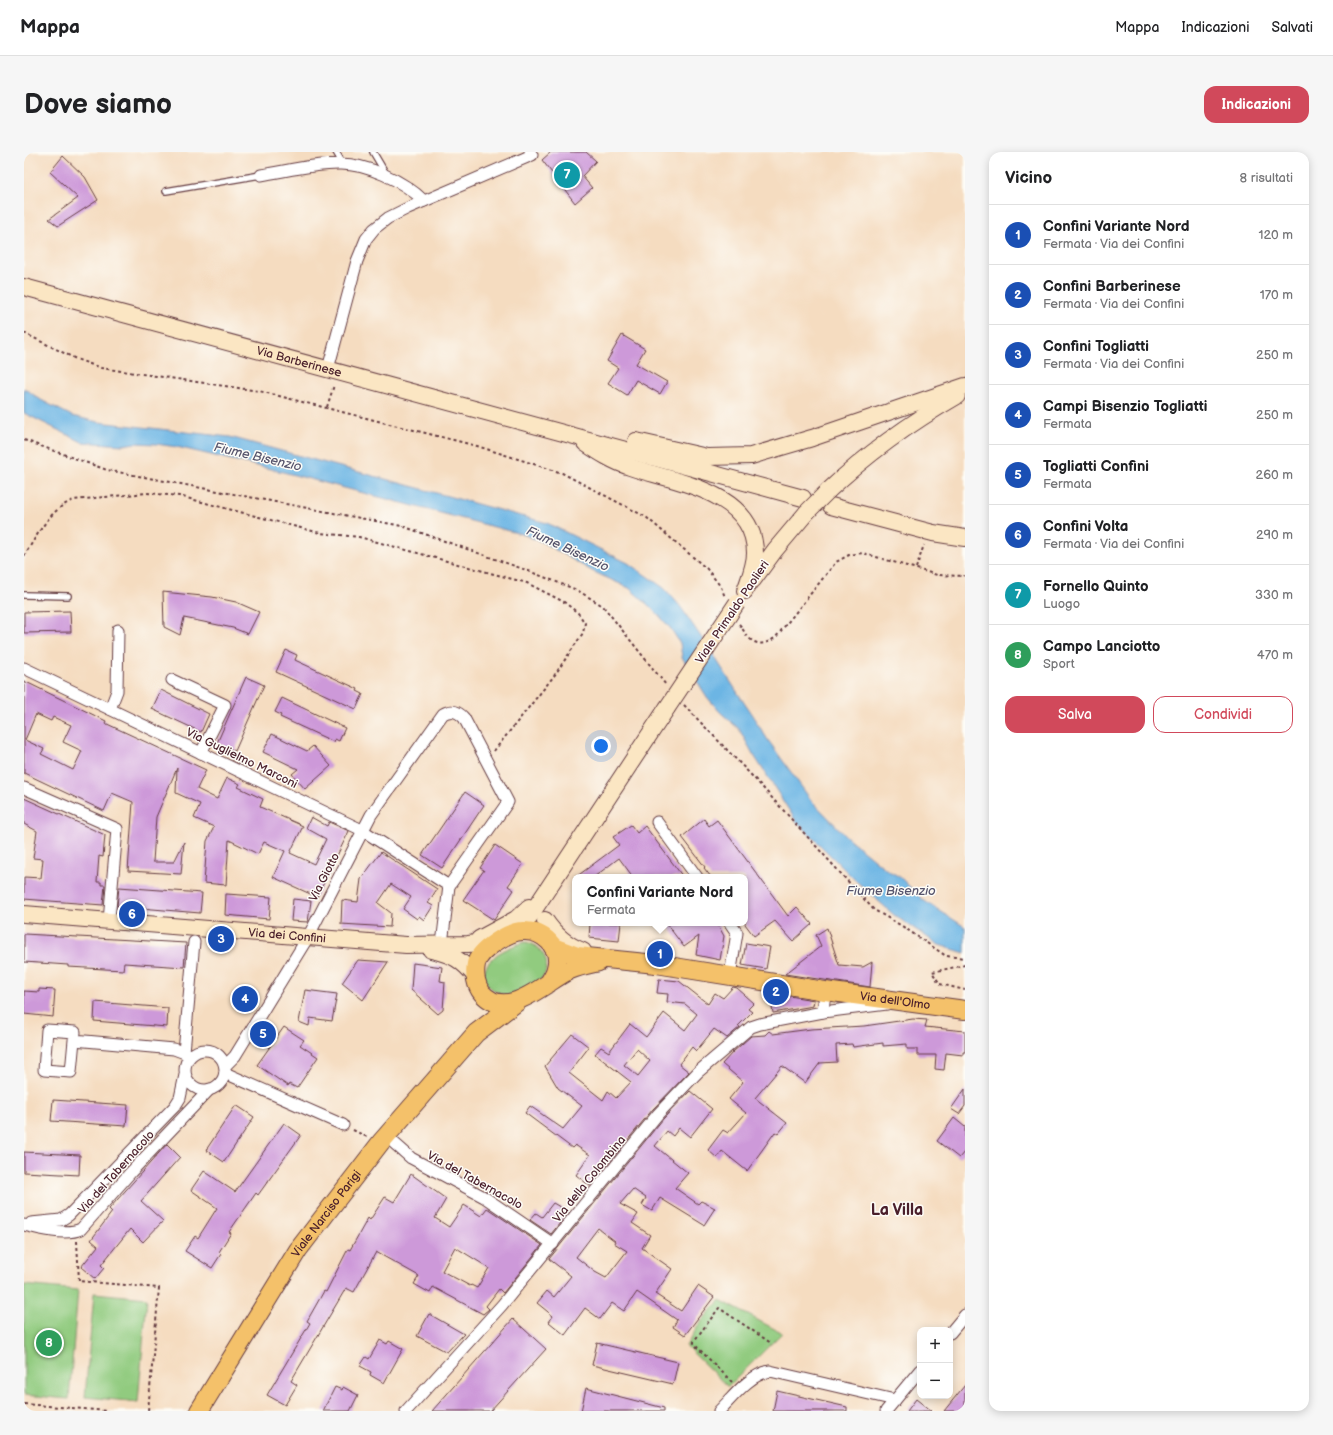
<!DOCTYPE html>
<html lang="it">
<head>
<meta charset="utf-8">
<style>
  :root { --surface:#fff; --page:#f6f6f6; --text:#202124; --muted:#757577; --line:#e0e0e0; --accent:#d1495b }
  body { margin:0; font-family:"Balsamiq Sans",sans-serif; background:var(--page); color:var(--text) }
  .controls { position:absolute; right:12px; bottom:12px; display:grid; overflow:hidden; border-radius:8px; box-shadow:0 2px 10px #0003 }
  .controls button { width:36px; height:36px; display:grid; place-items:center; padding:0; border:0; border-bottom:1px solid var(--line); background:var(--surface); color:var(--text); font:20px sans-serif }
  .you { position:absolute; left:577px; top:594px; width:14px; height:14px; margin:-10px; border:3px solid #fff; border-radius:50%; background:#1a73e8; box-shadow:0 0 0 6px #1a73e833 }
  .badge { display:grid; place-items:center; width:26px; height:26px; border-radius:50%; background:var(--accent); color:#fff; font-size:13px; font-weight:700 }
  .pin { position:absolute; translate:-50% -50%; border:2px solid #fff; box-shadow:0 1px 4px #0006 }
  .popup { position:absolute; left:548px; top:722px; width:176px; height:52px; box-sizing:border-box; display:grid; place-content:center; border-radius:8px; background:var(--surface); filter:drop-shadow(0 1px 3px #0005); font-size:13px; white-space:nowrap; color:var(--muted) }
  .popup b { font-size:15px; color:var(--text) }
  .popup::after { content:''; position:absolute; left:50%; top:100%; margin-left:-8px; border:8px solid transparent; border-top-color:var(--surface) }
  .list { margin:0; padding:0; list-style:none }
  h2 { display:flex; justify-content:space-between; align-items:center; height:52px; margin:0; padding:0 16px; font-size:17px }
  h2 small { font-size:13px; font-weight:400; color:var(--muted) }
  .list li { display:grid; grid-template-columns:26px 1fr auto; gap:12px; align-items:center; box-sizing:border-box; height:60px; padding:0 16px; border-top:1px solid var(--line) }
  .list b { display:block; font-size:15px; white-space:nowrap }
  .list p { margin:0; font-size:13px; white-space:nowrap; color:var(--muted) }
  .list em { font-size:13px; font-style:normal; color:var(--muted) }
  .actions { display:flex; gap:8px; padding:12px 16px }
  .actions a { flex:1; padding:9px 0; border:1px solid var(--accent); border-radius:12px; text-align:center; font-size:14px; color:var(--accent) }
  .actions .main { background:var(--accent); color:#fff }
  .map { position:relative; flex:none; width:941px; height:1259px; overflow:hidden; border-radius:12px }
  header { display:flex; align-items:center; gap:24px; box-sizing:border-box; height:56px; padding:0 20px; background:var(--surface); border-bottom:1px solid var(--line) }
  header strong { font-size:19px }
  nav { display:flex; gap:22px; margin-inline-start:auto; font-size:14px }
  .intro { display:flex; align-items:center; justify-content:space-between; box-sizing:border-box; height:96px; padding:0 24px }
  h1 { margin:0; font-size:28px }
  .button { padding:10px 18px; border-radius:12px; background:var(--accent); color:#fff; font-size:14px; font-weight:700 }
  main { display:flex; gap:24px; padding:0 24px }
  aside { flex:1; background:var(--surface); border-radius:12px; box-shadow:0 2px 10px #0003 }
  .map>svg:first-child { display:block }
</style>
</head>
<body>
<header>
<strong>Mappa</strong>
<nav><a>Mappa</a><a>Indicazioni</a><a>Salvati</a></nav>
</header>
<div class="intro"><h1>Dove siamo</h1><a class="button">Indicazioni</a></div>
<main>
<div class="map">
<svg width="941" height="1259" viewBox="0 0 941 1259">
  <rect width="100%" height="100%" fill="#fdfcf7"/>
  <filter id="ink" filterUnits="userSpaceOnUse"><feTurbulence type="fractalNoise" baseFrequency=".025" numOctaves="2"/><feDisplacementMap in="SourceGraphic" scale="8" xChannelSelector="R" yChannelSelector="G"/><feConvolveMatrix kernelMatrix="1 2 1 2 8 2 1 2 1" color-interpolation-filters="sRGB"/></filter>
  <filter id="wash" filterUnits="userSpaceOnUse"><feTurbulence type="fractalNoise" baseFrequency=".012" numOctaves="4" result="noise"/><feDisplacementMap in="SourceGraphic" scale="16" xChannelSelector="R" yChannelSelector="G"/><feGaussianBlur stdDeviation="0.9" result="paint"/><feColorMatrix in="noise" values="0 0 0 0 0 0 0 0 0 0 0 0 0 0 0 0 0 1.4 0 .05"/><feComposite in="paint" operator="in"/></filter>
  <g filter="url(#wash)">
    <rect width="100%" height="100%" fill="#f5dcc0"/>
    <g fill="#91cb7f" stroke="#6e7555">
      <path d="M501,790C518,792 531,814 516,828C512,832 505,834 500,837C495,840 489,844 483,843C464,840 451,823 468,807C475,799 491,793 501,790Z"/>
      <path d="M0,1133L54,1138L45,1247L0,1243Z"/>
      <path d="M70,1141L123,1146L114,1250L61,1245Z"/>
      <path d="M696,1148L758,1181L704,1235L662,1194L676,1171Z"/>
    </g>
    <path fill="#6cb5e4" stroke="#5b6a88" d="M0,236L17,248L48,264L74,270L206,285L523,371L604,411L640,436L656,454L692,507L744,588L787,648L823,685L863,718L876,725L899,748L941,775V801L915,793L870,763L831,728L772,669L729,602L715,577L696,560L683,545L658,505L656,491L647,477L632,460L605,436L568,419L518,390L501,383L259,320L153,295L132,292L111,291L99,293L58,290L0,261Z"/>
    <g id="blocks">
      <g fill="#cd99d9" fill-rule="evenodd">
        <path d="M527,0H562L572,9L558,24L568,36L551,51L518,8Z"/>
        <path d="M39,4L61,25L74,48L34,74L25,67L54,46L26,20Z"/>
        <path d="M598,183L621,197L612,212L643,230L636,242L612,228L603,243L584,231L594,216L583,209Z"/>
        <path d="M139,440L188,445L212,450L235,460L224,482L209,476L160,466L156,483L140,475Z"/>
        <path d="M46,459L47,480L0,481V460Z"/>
        <path d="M262,498L273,503L271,508L273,509L334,537L333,539L339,542L332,557L252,520Z"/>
        <path d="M222,525L240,533L211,599L193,591Z"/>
        <path d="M0,529L82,569L81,571L182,618L173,637L193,647L203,626L216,632L214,635L239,647L236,655L279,674L266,701L290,712L302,687L282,676L287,665L303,674L305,670L325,679L293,745L249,725L261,699L240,690L234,702L205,688L202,733L180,731L183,689L190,675L170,666L176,652L152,641L153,616L132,665L129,710H150L160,690L157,722L104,719L109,650L88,641L80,659L0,621ZM12,562L27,569L29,565L47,573L39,590L58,599L49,618L17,602L20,597L1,588Z"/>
        <path d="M137,538L185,562L177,580L128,557Z"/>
        <path d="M258,546L321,576L315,589L311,587L310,590L256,565L257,563L251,560Z"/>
        <path d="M248,582L283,599L289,594L307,614L281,637L268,622L274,617L239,600Z"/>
        <path d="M441,640L460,653L418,716L398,703Z"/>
        <path d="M0,646L81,683L79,705L75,704L73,730H77V733H81L79,753L0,747V725L17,726L19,707L9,706L13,679L0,672Z"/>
        <path d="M680,667L685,674L693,668L764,764L773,755L788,772L769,789L751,769L730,784L721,772V725H687L680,716L681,715L658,685Z"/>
        <path d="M607,673L613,681L621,674L659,725H609L595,706L570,725H552L595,693L589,685Z"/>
        <path d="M471,693L499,712L484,734L490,738L470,768L439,748L460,718L456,716Z"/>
        <path d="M357,700L413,737L404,751L409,754L400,768L395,764L393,767L379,757L387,745L367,732L354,751L367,761L366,775L317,772L318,748L334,750L337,727Z"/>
        <path d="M95,735L178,741L176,761L93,754Z"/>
        <path d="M202,742L247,745L245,767L201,763Z"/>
        <path d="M269,747L287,749L284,770L267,769Z"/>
        <path d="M566,771H597L595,789L565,786Z"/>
        <path d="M642,771H693L700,784L696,808L672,803L675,784L660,795Z"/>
        <path d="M803,776L815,813L839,815L848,810L846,835L761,822L797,794L792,783Z"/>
        <path d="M0,782L162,791L160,815L100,811L99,818L44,815V813L0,810Z"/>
        <path d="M722,791L746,795L742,817L718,813Z"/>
        <path d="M334,808L364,810L339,848L318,831Z"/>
        <path d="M389,811L418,815L416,829L421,830L419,858L414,862L387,838Z"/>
        <path d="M635,827L655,829L684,852L691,841L699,846L709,835L713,836L730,851L724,857L728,860L714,874L716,875L703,886L690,877L672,899L668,895L655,912L665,920L629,957L566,1034L552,1023L566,1003L551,993L548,996L501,961L506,954L539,977L558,954L534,936L521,914L548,882L565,895L545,921L579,948L584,939L592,946L607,930L571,902L577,895L585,900L606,872L622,885L640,861L661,878L673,862L661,852L643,850L644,842L633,841ZM613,897L626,909L614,924L600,913Z"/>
        <path d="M15,837L31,838L29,865L0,862V839L15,840Z"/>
        <path d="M281,838L313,842L308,869L286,866L285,874L275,870Z"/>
        <path d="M753,842L790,848L789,854L749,861L747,848H753Z"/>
        <path d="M71,850L144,856L143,875L70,869Z"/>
        <path d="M889,867L903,868L901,875L941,879V900H939V903L922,901L920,918L911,917L912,903H893V897H883V892L859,894V891L829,895L828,892L812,893L813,910L796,911L781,931L758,914L731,946L763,971L754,982L751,980L723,1019L698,999L693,1006L684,998L699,978L704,981L722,961L705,947L719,930L698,912L709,900L727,884L741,883L745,879L749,882L787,877L840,874Z"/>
        <path d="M260,875L280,888L276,893L294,905L273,936L265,932L264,934L233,913Z"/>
        <path d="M941,937V954L935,962L927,957Z"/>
        <path d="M666,939L688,957L666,985L655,976L649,984L643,979L631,994L664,1021L651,1036L674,1052L677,1049L691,1056L680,1073L636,1046L628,1059L618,1053L622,1046L609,1037L596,1052L614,1062L608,1071L626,1083L618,1096L648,1117L631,1142L657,1159L674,1134L690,1145L661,1183L649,1175L653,1168L613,1140L600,1159L588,1151L576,1167L561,1156L541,1183L525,1170L529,1164L513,1151L523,1139L530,1145L547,1124L525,1107L639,967ZM574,1076L591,1089L590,1091L603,1099L582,1126L571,1120L552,1105Z"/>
        <path d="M29,948L104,953L102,974L27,969Z"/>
        <path d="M212,953L230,965L200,1010L182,998Z"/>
        <path d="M930,966L941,975V999L935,1006L913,989Z"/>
        <path d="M260,971L277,983L234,1043L232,1041L205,1080L207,1081L195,1100L197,1102L188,1116L161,1099L171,1084L174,1086L193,1056L167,1038L180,1019L211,1040Z"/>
        <path d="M143,992L156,1005L117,1049L139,1069L119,1090L106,1077L77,1113L80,1116L71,1127L57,1115L74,1094L67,1088L88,1060L85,1057Z"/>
        <path d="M0,1000L56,1003L55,1023L0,1020Z"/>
        <path d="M387,1022L422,1047L411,1066L425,1075L440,1053L457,1064L463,1056L518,1093L479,1141L475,1137L462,1154L465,1157L459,1162L409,1135L406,1141L390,1132L395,1124L352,1100L330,1140L322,1136L267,1229L273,1233L261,1253L243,1243L286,1171L283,1169L300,1139L302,1140L324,1097L326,1098L344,1066L346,1068L361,1045L370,1050ZM431,1095L465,1116L453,1136L447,1133L446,1134L418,1119Z"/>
        <path d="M529,1051L545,1060L527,1082L506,1068L512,1061L518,1065Z"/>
        <path d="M405,1162L440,1182L423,1200L393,1184Z"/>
        <path d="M489,1167L522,1197L466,1259H408Z"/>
        <path d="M356,1188L363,1192L365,1189L379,1197L360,1231L346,1223L347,1220L336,1214L342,1205L345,1207Z"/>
        <path d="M573,1191L654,1210L649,1232L568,1213Z"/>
        <path d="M941,1233V1259H920Z"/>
        <path d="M311,1235L318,1238L319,1235L334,1243L326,1259H299Z"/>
        <path d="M562,1236L640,1256V1259H557Z"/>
        <path d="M753,1239L823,1255V1259H749Z"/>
        <path d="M892,1247L907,1259H883Z"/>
      </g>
    </g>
  </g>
  <g filter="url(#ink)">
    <use href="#blocks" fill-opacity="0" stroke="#643b41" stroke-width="1"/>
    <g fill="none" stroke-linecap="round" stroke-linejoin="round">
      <defs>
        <g id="lane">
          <path d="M312,0L319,12"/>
          <path d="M349,0L362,22"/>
          <path d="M142,39L237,23"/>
          <path d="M0,443L44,444"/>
        </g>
        <g id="street">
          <path d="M237,23C262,19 289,12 314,12C342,11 380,29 400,49"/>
          <path d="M304,217L333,109L342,87L350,77L364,66L384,56L508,3L506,0"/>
          <path d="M0,516L338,678L425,734"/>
          <path d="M148,528L201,553L177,601"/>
          <path d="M86,557L93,539L94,478"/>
          <path d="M0,636L93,677L85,769"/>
          <path d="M633,670L673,725"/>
          <path d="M706,771L713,781L706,823"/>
          <path d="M799,860L801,839"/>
          <path d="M50,888L47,920L20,918L23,878L51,880L50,888L150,897L166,903"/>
          <circle cx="181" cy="918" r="20"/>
          <path d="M160,900L170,790"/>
          <path d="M201,914L211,904L284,785L347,663L419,562C427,557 434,559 440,566L484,650L425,734L418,792"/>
          <path d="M201,921L319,973"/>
          <path d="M362,984L387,1006L460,1045L529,1092"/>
          <path d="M7,1071L37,1068L45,1063L151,954L156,946L161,923"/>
          <path d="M0,1073C15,1077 42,1084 57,1077L107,1020L186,937"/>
          <path d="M926,1181L941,1163"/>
          <path d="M382,1259L478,1153L634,962L674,920L727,875L736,872L799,860L863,852"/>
          <path d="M695,1259C710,1244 725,1223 746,1219L871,1248"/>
          <path d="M862,1259L896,1218"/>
        </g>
        <g id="secondary">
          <path id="s1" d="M0,135L779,346"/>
          <path d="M612,289L683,305L727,304L788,286L941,234"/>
          <path d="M561,291C576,301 590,310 606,315C651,330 731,340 731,401C731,414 725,427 721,439"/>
          <path d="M804,339C844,301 886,271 933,244"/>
          <path d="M807,354L909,381L941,386"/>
          <path d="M729,428L751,398L783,360"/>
          <path id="s2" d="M0,762L382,793L444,792L473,789"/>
          <path d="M521,768C531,783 542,793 559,799"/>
          <path d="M496,779L643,556"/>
          <path d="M455,787L492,767L505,755"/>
          <path d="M407,798C429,803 437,807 452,825"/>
        </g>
        <g id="primary">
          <path id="s3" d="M529,795L553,804L632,812L801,839L941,858"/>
          <path d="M524,832C527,827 531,822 532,816C538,795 518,778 499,779C485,779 455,798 452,812C450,822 452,834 458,841C483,870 521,830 546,818C555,814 566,812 575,810"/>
          <path id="s4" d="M175,1259L274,1098L357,990L452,881L493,850"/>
        </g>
      </defs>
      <use href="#lane" stroke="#643b41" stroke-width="8"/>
      <use href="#street" stroke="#643b41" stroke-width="13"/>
      <use href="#secondary" stroke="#643b41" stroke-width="18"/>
      <use href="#primary" stroke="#643b41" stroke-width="20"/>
      <g stroke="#643b41" stroke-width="2" stroke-dasharray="3 3" stroke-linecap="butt">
        <path d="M0,181L52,207L77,216L235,239L453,294L538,321L622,365L683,417L697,435L701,445"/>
        <path d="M303,255L310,233"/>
        <path d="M0,288L83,318L378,374L502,418L553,438L579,454L642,533"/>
        <path d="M0,404C13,384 26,356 50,348L123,341L155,344L296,381L335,385L503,431L540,450L554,461L561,471L559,481L530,524L469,600"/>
        <path d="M892,416L900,393"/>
        <path d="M715,472C719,476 720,481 724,485C733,495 743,492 752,485L812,410L825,403L839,401L913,423L941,424"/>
        <path d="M660,553L730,626L850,758L878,774L922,804L941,806"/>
        <path d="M941,813L908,820L916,832L941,838"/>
        <path d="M329,978L343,985"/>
        <path d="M53,1089L55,1129L135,1136L124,1259"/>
        <path d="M708,1230L670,1192V1189L695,1156L747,1191"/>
        <path d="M0,1252L84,1259"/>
      </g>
      <use href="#lane" stroke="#fff" stroke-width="5.5"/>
      <use href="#street" stroke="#fff" stroke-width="11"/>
      <use href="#secondary" stroke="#fbe6c3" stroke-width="16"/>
      <use href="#primary" stroke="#f4c16a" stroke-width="18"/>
      <defs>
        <g id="secondary-bridge">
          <path d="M783,360L804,339"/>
          <path d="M643,556L713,451"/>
        </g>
      </defs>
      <use href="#secondary-bridge" stroke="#643b41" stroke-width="18" stroke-linecap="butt"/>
      <use href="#secondary-bridge" stroke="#fbe6c3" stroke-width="16"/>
    </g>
  </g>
  <g text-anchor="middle" stroke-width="3" stroke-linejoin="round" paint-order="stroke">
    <g font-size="12" fill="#4a1f2b" stroke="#fdfcf7">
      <text dy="4" stroke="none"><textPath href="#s1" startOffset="285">Via Barberinese</textPath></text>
      <text transform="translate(708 460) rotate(-56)" y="4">Viale Primaldo Paolieri</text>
      <text transform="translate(218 606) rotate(26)" y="4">Via Guglielmo Marconi</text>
      <text transform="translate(300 725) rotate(-63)" y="4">Via Giotto</text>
      <text dy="4" stroke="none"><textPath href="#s2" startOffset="264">Via dei Confini</textPath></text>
      <text dy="4" stroke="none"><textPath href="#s3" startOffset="347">Via dell'Olmo</textPath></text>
      <text transform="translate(92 1020) rotate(-48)" y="4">Via del Tabernacolo</text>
      <text transform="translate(565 1027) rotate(-51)" y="4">Via della Colombina</text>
      <text transform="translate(451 1028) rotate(29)" y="4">Via del Tabernacolo</text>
      <text dy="4" stroke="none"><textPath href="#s4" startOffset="235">Viale Narciso Parigi</textPath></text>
    </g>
    <g font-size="13" font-style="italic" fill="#56546c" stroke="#fdfcf7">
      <text transform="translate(234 304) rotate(13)" y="5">Fiume Bisenzio</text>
      <text transform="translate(544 396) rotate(25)" y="5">Fiume Bisenzio</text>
      <text x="867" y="743">Fiume Bisenzio</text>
    </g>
    <g font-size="16" font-weight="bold" fill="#4a1f2b" stroke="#fdfcf7">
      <text x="873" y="1063">La Villa</text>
    </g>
  </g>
</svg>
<div class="controls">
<button>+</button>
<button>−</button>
</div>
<div class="you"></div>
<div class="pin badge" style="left:636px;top:802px;background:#1a4fb4">1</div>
<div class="popup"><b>Confini Variante Nord</b>Fermata</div>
<div class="pin badge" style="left:752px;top:840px;background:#1a4fb4">2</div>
<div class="pin badge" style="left:197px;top:787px;background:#1a4fb4">3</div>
<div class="pin badge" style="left:221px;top:847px;background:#1a4fb4">4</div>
<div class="pin badge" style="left:239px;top:882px;background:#1a4fb4">5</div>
<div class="pin badge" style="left:108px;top:762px;background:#1a4fb4">6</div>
<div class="pin badge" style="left:543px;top:23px;background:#0f9aa8">7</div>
<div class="pin badge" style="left:25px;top:1191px;background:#2e9e5b">8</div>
</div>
<aside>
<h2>Vicino<small>8 risultati</small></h2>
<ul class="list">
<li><span class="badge" style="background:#1a4fb4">1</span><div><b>Confini Variante Nord</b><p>Fermata · Via dei Confini</p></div><em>120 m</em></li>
<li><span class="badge" style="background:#1a4fb4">2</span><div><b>Confini Barberinese</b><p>Fermata · Via dei Confini</p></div><em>170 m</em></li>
<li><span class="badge" style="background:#1a4fb4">3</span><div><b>Confini Togliatti</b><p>Fermata · Via dei Confini</p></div><em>250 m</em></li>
<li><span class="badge" style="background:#1a4fb4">4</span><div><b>Campi Bisenzio Togliatti</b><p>Fermata</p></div><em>250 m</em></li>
<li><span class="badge" style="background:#1a4fb4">5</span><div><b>Togliatti Confini</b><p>Fermata</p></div><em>260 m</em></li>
<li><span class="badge" style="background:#1a4fb4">6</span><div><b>Confini Volta</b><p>Fermata · Via dei Confini</p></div><em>290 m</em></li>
<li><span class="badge" style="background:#0f9aa8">7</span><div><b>Fornello Quinto</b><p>Luogo</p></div><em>330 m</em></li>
<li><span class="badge" style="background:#2e9e5b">8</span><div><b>Campo Lanciotto</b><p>Sport</p></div><em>470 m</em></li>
</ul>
<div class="actions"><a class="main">Salva</a><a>Condividi</a></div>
</aside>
</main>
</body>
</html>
